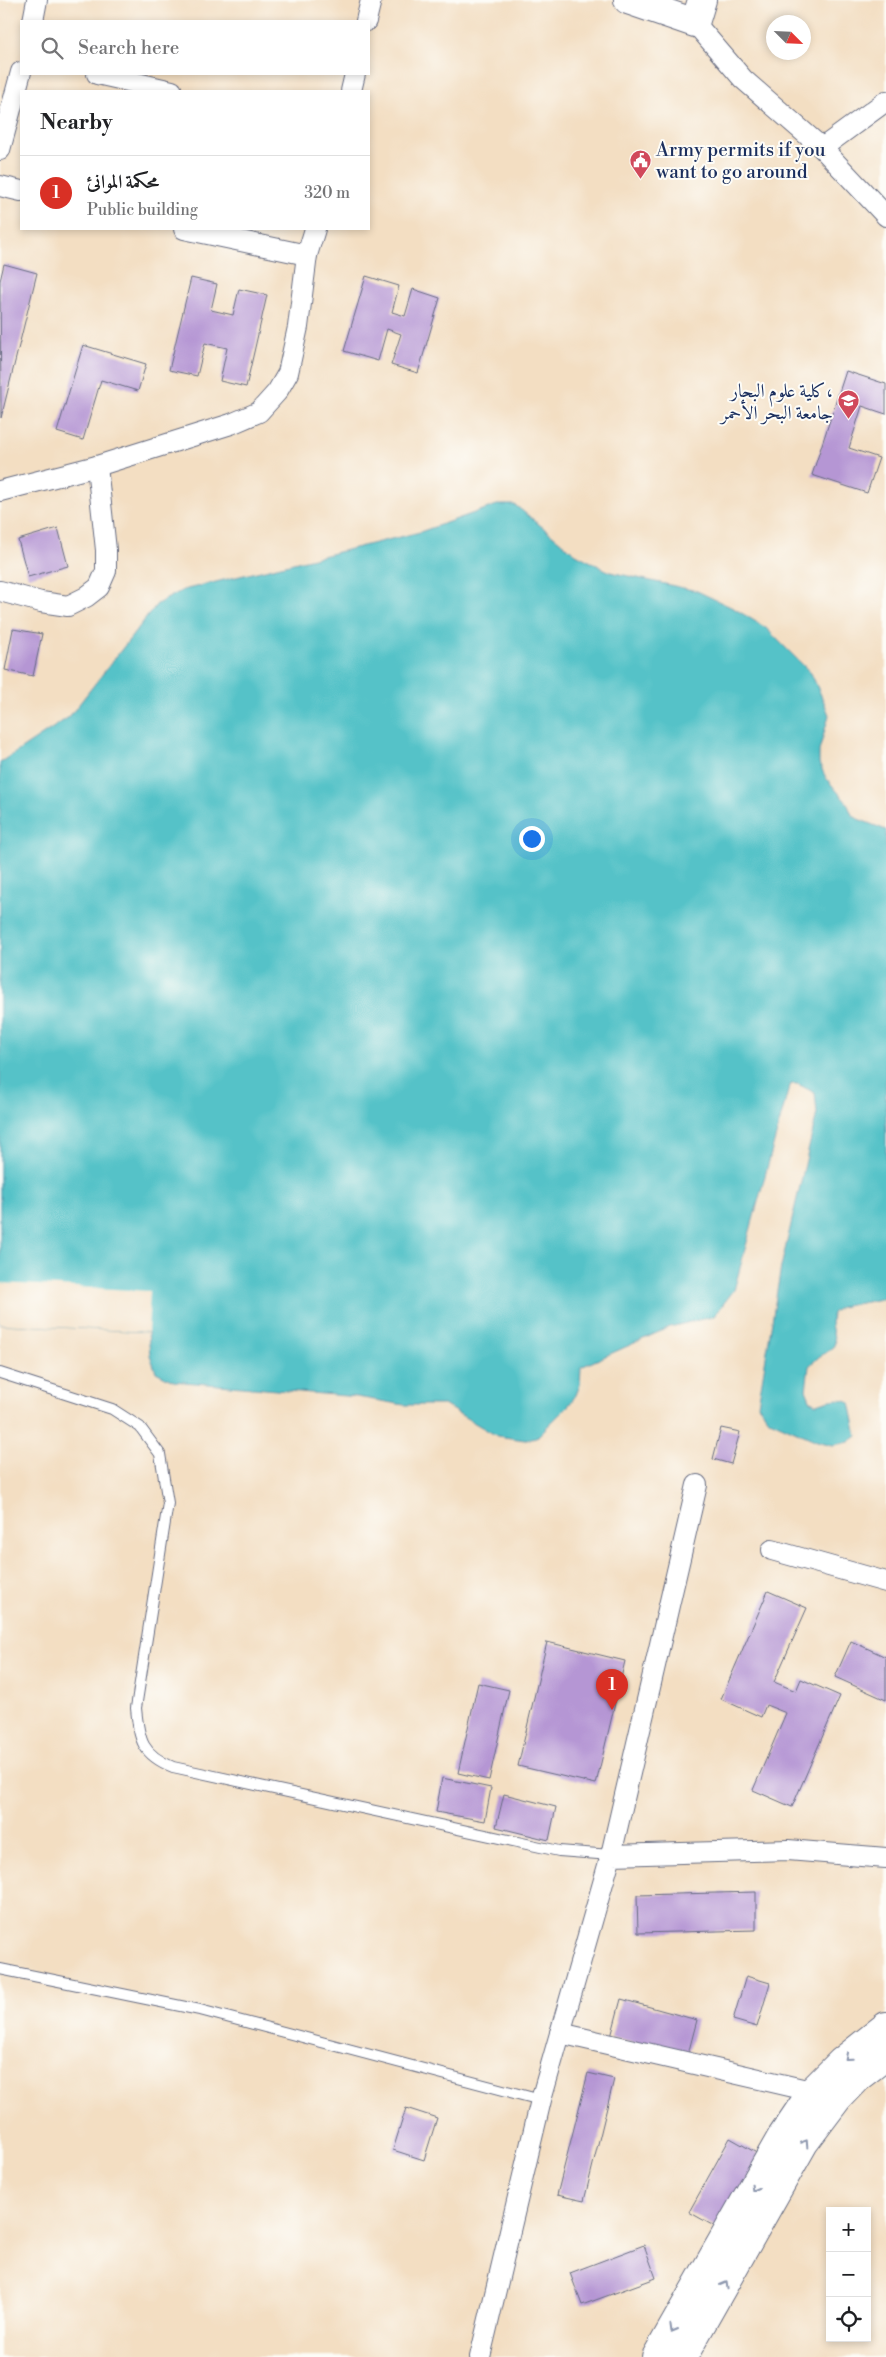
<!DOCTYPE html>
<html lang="en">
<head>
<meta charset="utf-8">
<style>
  :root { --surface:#fff; --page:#f6f6f6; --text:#202124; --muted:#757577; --line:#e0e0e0; --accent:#d93025 }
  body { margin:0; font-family:"Libre Bodoni",Amiri,serif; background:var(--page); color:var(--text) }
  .controls { position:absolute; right:15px; bottom:15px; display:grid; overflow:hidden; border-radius:0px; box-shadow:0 2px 8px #0003 }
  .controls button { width:45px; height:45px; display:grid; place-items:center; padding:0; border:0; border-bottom:1px solid var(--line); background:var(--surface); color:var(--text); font:25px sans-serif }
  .compass { position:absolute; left:766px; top:15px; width:45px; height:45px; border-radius:50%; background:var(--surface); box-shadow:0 2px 8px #0003; rotate:114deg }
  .you { position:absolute; left:531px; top:838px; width:18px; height:18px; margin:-12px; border:4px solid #fff; border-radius:50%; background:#1a73e8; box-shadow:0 0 0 8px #1a73e833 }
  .badge { display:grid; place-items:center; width:32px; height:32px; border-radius:50%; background:var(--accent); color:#fff; font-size:16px; font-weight:700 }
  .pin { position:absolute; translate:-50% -41px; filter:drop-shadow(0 1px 2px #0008) }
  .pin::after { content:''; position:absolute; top:26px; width:18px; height:15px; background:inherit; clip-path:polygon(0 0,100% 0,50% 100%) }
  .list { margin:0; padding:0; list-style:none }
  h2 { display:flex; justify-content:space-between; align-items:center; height:65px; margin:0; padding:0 20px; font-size:21px }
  h2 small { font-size:16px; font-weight:400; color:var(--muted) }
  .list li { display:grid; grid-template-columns:32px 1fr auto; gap:15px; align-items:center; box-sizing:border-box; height:75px; padding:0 20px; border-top:1px solid var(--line) }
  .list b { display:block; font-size:19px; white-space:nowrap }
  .list p { margin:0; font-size:16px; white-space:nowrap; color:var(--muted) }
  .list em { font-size:16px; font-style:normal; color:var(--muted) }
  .icon { flex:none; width:28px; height:28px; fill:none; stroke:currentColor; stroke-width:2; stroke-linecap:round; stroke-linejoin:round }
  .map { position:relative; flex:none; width:886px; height:2357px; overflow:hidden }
  .search { position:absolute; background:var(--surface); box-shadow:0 2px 8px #0003; left:20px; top:20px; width:350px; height:55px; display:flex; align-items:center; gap:12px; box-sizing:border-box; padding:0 18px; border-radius:0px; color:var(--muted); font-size:19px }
  .panel { position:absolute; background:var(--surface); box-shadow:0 2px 8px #0003; left:20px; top:90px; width:350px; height:140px; border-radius:0px }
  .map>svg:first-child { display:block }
</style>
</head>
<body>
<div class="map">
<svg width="886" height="2357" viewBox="0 0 886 2357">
  <rect width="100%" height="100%" fill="#fdfcf7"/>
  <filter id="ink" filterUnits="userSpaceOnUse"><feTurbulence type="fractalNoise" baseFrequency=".02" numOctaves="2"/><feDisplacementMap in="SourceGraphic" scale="10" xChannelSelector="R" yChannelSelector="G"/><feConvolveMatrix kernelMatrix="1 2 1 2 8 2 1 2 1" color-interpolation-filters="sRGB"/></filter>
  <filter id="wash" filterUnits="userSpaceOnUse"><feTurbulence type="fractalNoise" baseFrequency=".0096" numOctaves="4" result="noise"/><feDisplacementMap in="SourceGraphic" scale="20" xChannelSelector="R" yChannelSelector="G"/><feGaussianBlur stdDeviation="1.12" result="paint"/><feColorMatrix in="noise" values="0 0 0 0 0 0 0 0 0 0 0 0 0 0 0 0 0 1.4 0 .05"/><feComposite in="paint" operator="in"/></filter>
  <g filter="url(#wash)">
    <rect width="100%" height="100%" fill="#f3dec2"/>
    <path fill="#54c2c8" stroke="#387893" d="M497,505H515L576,554L610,572L697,591L735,609L766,628L811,673L824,702L829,715L819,751V763L826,778L847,803L852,815L858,819L886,830V1298L840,1307L832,1313L831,1324L835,1343L832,1349L820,1356L809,1366L806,1390L810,1400L816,1404C828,1401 839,1396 850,1402L857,1436L849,1442L833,1445L817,1441L770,1420L758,1405L781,1267L817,1113L815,1093L798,1084H791L788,1091L734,1290L714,1316L670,1327L581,1367L580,1385L576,1395L569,1405L536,1438L525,1440L497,1436L444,1405H404L357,1397L173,1381L156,1372L150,1355L148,1332L0,1324V763L69,717L157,604L183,590L420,532Z"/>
    <path fill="#f3dec2" d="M0,1283L150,1291L148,1332L0,1324Z"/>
    <g id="blocks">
      <g fill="#b596d4">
        <path d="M4,264L37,273L1,418L0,281Z"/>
        <path d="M366,276L399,286L392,312L405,316L413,289L440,298L418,373L391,365L401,334L387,329L378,361L344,351Z"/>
        <path d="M191,278L217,284L211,310L233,315L239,289L267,295L246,387L220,381L227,348L205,343L197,376L169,370Z"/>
        <path d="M83,345L146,364L138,391L101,380L83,440L57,432Z"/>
        <path d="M846,371L886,384V414L862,406L849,448L879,458L867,493L812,475Z"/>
        <path d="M58,528L68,566L28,577L18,540Z"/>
        <path d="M13,629L42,634L33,676L5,670Z"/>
        <path d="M721,1428L740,1432L731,1464L713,1459Z"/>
        <path d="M768,1591L807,1608L774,1682L796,1691L801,1679L840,1696L792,1807L753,1790L786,1713L766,1705L761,1717L721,1699Z"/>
        <path d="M851,1641L886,1657V1700L835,1677Z"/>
        <path d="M547,1642L625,1661L596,1784L518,1766Z"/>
        <path d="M478,1683L509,1690L489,1780L458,1773Z"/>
        <path d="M442,1778L491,1788L485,1821L436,1812Z"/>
        <path d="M504,1794L556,1807L549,1840L496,1827Z"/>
        <path d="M756,1892V1930L638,1933L637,1895Z"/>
        <path d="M746,1976L770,1983L757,2027L733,2020Z"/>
        <path d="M621,1999L697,2020L687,2058L611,2037Z"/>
        <path d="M588,2073L614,2079L584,2201L557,2195Z"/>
        <path d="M406,2108L437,2118L424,2160L393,2150Z"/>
        <path d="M730,2138L762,2156L721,2230L689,2212Z"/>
        <path d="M644,2245L656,2278L582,2305L570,2273Z"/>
      </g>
    </g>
  </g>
  <g filter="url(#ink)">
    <use href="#blocks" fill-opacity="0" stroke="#676c81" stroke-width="1"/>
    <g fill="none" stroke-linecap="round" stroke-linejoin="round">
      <defs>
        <g id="lane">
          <path d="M0,1373L112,1409L140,1427L160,1454L168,1503L136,1708C139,1740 142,1755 173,1767L559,1851L611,1855"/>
          <path d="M0,1969L200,2010L541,2100"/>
        </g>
        <g id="street">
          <path d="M33,21L37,0"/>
          <path d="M366,21L371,0"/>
          <path d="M695,23L743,79L822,148L886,101"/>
          <path d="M97,74L172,91"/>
          <path d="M351,91L355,74"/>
          <path d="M822,148L886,216"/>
          <path d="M0,150L21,72"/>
          <path d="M0,186L21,191"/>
          <path d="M184,229L307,255"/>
          <path d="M0,491L97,466L231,424L259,412L277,392L288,373L298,327L307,255L315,229"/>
          <path d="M0,591L41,602L68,606L86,597L99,587L106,571V550L97,466"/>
          <path d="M772,1550L886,1582"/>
          <path d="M611,1855L697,1485"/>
          <path d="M560,2033L824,2094"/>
          <path d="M480,2357L541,2100L611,1855L788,1850L886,1858"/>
        </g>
        <g id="secondary">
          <path d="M628,0L695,23L702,0"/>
          <path d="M656,2357L782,2136L813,2090L841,2062L886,2026"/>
          <path d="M683,2357L804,2143L838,2098L857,2078L886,2056"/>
        </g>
      </defs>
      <use href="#lane" stroke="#676c81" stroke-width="12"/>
      <use href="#street" stroke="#676c81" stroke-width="22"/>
      <use href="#secondary" stroke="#676c81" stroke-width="30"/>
      <use href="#lane" stroke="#fff" stroke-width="10"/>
      <use href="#street" stroke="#fff" stroke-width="20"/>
      <use href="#secondary" stroke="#fff" stroke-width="28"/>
    </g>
    <defs><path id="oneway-chevron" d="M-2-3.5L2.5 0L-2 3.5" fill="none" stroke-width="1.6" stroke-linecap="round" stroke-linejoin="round" transform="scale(1.25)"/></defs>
    <g stroke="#8d97ae">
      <use href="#oneway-chevron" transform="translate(848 2057) rotate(141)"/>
      <use href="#oneway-chevron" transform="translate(805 2143) rotate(-57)"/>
      <use href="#oneway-chevron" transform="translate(754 2188) rotate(120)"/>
      <use href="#oneway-chevron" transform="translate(725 2285) rotate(-60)"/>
      <use href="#oneway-chevron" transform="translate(673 2329) rotate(120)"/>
    </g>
  </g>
  <defs>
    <symbol id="civic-pin" viewBox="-11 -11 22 30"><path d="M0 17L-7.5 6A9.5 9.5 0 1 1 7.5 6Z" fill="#d1495b" stroke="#fdfcf7"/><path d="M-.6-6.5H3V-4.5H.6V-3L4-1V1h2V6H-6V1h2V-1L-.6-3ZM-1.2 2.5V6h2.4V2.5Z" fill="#fff"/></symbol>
    <symbol id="university-pin" viewBox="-11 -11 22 30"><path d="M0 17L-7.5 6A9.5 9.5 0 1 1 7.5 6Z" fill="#d1495b" stroke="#fdfcf7"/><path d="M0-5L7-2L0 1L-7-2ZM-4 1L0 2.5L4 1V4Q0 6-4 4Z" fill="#fff"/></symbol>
  </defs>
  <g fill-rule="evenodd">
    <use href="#civic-pin" x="628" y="148" width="25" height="34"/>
    <use href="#university-pin" x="836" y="388" width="25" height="34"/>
  </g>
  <g text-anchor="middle" stroke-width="4" stroke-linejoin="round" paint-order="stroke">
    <g font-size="19" fill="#1b2f5e" stroke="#fdfcf7" text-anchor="start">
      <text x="656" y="156">Army permits if you<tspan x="656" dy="22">want to go around</tspan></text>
      <text x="833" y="397" text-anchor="end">كلية علوم البحار،<tspan x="833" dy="22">جامعة البحر الأحمر</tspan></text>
    </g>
  </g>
</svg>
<div class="controls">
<button>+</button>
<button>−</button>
<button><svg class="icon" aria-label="locate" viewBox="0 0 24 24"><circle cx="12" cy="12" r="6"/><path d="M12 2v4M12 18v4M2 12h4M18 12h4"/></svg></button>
</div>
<svg class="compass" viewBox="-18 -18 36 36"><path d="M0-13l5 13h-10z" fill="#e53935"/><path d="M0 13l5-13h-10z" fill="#757577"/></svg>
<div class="you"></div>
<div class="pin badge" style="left:612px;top:1710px">1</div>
<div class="search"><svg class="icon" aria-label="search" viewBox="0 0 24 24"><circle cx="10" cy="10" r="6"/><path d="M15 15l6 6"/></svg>Search here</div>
<section class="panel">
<h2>Nearby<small></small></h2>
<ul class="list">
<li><span class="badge">1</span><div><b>محكمة الموانئ</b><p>Public building</p></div><em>320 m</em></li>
</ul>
</section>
</div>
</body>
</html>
